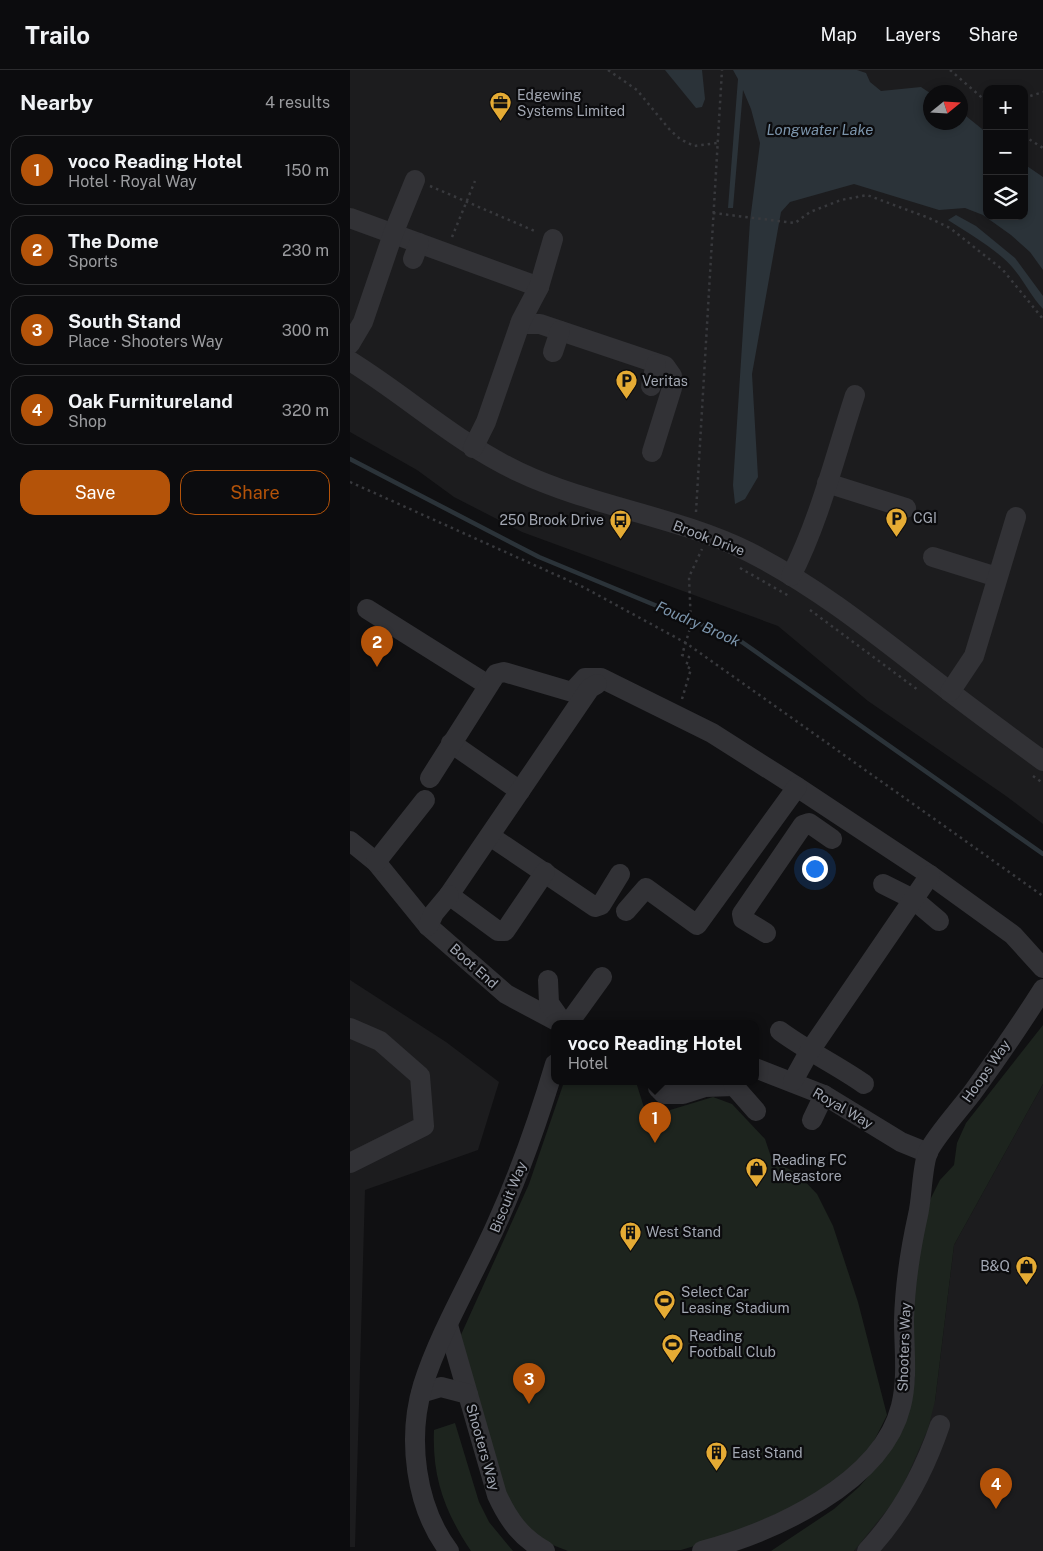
<!DOCTYPE html>
<html lang="en">
<head>
<meta charset="utf-8">
<style>
  :root { --surface:#0c0c0e; --page:#151517; --text:#f1f3f6; --muted:#9a9b9e; --line:#2c2c2e; --accent:#b45309 }
  body { margin:0; font-family:"Public Sans",sans-serif; background:var(--page); color:var(--text) }
  .controls { position:absolute; right:15px; top:15px; display:grid; overflow:hidden; border-radius:10px; box-shadow:0 2px 8px #0003 }
  .controls button { width:45px; height:45px; display:grid; place-items:center; padding:0; border:0; border-bottom:1px solid var(--line); background:var(--surface); color:var(--text); font:25px sans-serif }
  .compass { position:absolute; left:573px; top:15px; width:45px; height:45px; border-radius:50%; background:var(--surface); box-shadow:0 2px 8px #0003; rotate:72deg }
  .you { position:absolute; left:464px; top:798px; width:18px; height:18px; margin:-12px; border:4px solid #fff; border-radius:50%; background:#1a73e8; box-shadow:0 0 0 8px #1a73e833 }
  .badge { display:grid; place-items:center; width:32px; height:32px; border-radius:50%; background:var(--accent); color:#fff; font-size:16px; font-weight:700 }
  .pin { position:absolute; translate:-50% -41px; filter:drop-shadow(0 1px 2px #0008) }
  .pin::after { content:''; position:absolute; top:26px; width:18px; height:15px; background:inherit; clip-path:polygon(0 0,100% 0,50% 100%) }
  .popup { position:absolute; left:201px; top:950px; width:208px; height:65px; box-sizing:border-box; display:grid; place-content:center; border-radius:10px; background:var(--surface); filter:drop-shadow(0 1px 4px #0005); font-size:16px; white-space:nowrap; color:var(--muted) }
  .popup b { font-size:19px; color:var(--text) }
  .popup::after { content:''; position:absolute; left:50%; top:100%; margin-left:-10px; border:10px solid transparent; border-top-color:var(--surface) }
  .list { margin:0; padding:0; list-style:none }
  h2 { display:flex; justify-content:space-between; align-items:center; height:65px; margin:0; padding:0 20px; font-size:21px }
  h2 small { font-size:16px; font-weight:400; color:var(--muted) }
  .list li { display:grid; grid-template-columns:32px 1fr auto; gap:15px; align-items:center; box-sizing:border-box; height:70px; margin:0 10px 10px; padding:0 10px; border:1px solid var(--line); border-radius:15px }
  .list b { display:block; font-size:19px; white-space:nowrap }
  .list p { margin:0; font-size:16px; white-space:nowrap; color:var(--muted) }
  .list em { font-size:16px; font-style:normal; color:var(--muted) }
  .actions { display:flex; gap:10px; padding:15px 20px }
  .actions a { flex:1; padding:11px 0; border:1px solid var(--accent); border-radius:15px; text-align:center; font-size:18px; color:var(--accent) }
  .actions .main { background:var(--accent); color:#fff }
  .icon { flex:none; width:28px; height:28px; fill:none; stroke:currentColor; stroke-width:2; stroke-linecap:round; stroke-linejoin:round }
  .map { position:relative; flex:none; width:693px; height:1481px; overflow:hidden }
  header { display:flex; align-items:center; gap:30px; box-sizing:border-box; height:70px; padding:0 25px; background:var(--surface); border-bottom:1px solid var(--line) }
  header strong { font-size:24px }
  nav { display:flex; gap:28px; margin-inline-start:auto; font-size:18px }
  main { display:flex }
  aside { flex:1; background:var(--surface) }
  .map>svg:first-child { display:block }
</style>
</head>
<body>
<header>
<strong>Trailo</strong>
<nav><a>Map</a><a>Layers</a><a>Share</a></nav>
</header>
<main>
<aside>
<h2>Nearby<small>4 results</small></h2>
<ul class="list">
<li><span class="badge">1</span><div><b>voco Reading Hotel</b><p>Hotel · Royal Way</p></div><em>150 m</em></li>
<li><span class="badge">2</span><div><b>The Dome</b><p>Sports</p></div><em>230 m</em></li>
<li><span class="badge">3</span><div><b>South Stand</b><p>Place · Shooters Way</p></div><em>300 m</em></li>
<li><span class="badge">4</span><div><b>Oak Furnitureland</b><p>Shop</p></div><em>320 m</em></li>
</ul>
<div class="actions"><a class="main">Save</a><a>Share</a></div>
</aside>
<div class="map">
<svg width="693" height="1481" viewBox="0 0 693 1481">
  <rect width="100%" height="100%" fill="#101012"/>
  <g fill="#1c1c1e" fill-rule="evenodd">
    <path d="M0,0H693V754L656,726L518,631L428,556L172,462L104,427L67,400L0,362ZM637,19H674V146H637ZM580,22H610V52H580Z"/>
    <path d="M0,910L96,972L149,1012L128,1080L15,1120L5,1477H0Z"/>
    <path d="M693,1014V1481H504L585,1331L604,1175Z"/>
  </g>
  <g fill="#1d241e">
    <path d="M693,955V1014L604,1175L585,1331L578,1359L549,1425L504,1481H421L484,1439L509,1417L536,1386L561,1327L565,1308L563,1239L565,1201L580,1130L590,1110L604,1095L607,1073L616,1053Z"/>
    <path d="M214,1012H286L297,1047L363,1027L382,1034L415,1069L422,1090L448,1104L467,1124L483,1156L508,1232L537,1345L520,1379L473,1423L378,1466L331,1480L218,1481L195,1472L170,1449L158,1430L110,1267L179,1114Z"/>
    <path d="M105,1353L129,1432L139,1452L163,1481H121C95,1442 82,1408 84,1360Z"/>
  </g>
  <g fill="#2b3339">
    <path d="M315,0H352L355,29L352,37L346,38Z"/>
    <path d="M383,0H507L516,3L520,12L531,21L571,17L580,23V52H610L611,42L637,63V146H674V94L693,107V200L680,182L661,165L633,145L615,138L589,140L504,114L440,132L431,142L402,304L408,407L395,429L385,434L383,415L400,151L410,73L401,39L393,20L383,138H378L388,9Z"/>
    <path d="M606,145L626,156L665,188L693,226V239C681,226 674,211 663,198C649,181 617,162 598,150Z"/>
  </g>
  <g fill="none" stroke-linecap="round" stroke-linejoin="round">
    <path stroke="#2b3339" stroke-width="4.5" d="M0,389L189,487L389,570L693,784"/>
    <g stroke="#38393d" stroke-width="2.5" stroke-dasharray="2.5 4" stroke-linecap="butt">
      <path d="M258,0L287,20L320,60L330,69L344,76L367,73"/>
      <path d="M600,0L637,32"/>
      <path d="M674,28L693,22"/>
      <path d="M674,66L693,78"/>
      <path d="M80,116L187,162"/>
      <path d="M363,143L445,153L460,142L491,130L517,125L579,148L600,158L653,200L693,249"/>
      <path d="M102,167L125,111"/>
      <path d="M0,412L233,517L336,573L693,826"/>
      <path d="M346,442L372,0"/>
      <path d="M390,498L439,526"/>
      <path d="M460,540L568,620"/>
      <path d="M332,629L341,599L336,596L339,587L332,585L341,555L339,507L352,479"/>
      <path d="M683,706L693,713"/>
    </g>
    <g stroke="#323236" stroke-width="20">
      <path d="M0,148L189,217"/>
      <path d="M63,189L69,173"/>
      <path d="M170,254H190L315,296L322,306V318L302,382"/>
      <path d="M0,274L13,252L43,164L65,110"/>
      <path d="M203,282L210,261"/>
      <path d="M0,291C58,327 107,373 169,402C243,437 326,446 399,482C472,519 534,571 599,621C630,645 662,668 693,691"/>
      <path d="M301,316L306,294"/>
      <path d="M123,378L136,352L171,251L189,217L203,169"/>
      <path d="M477,413L556,438"/>
      <path d="M583,487L647,507"/>
      <path d="M441,506C470,449 485,386 505,325"/>
      <path d="M17,539L138,615"/>
      <path d="M600,622L624,586L666,447"/>
      <path d="M101,673L170,721"/>
      <path d="M80,708L146,604L154,602L222,622L235,608H251L362,663L447,717L580,805L663,865L693,898"/>
      <path d="M140,766L245,837L251,835L270,804"/>
      <path d="M0,771L26,792L78,856L156,924L212,954"/>
      <path d="M26,792L75,730"/>
      <path d="M195,802L155,861H148L99,825L240,618L247,614"/>
      <path d="M533,814L563,829L589,851"/>
      <path d="M276,841L296,818L347,855L447,717"/>
      <path d="M78,856L84,843L99,825"/>
      <path d="M416,863L393,849L392,844L453,755L459,753L482,769"/>
      <path d="M198,910L199,933L213,953"/>
      <path d="M218,954L252,907"/>
      <path d="M0,958L30,971L70,1006L74,1056L0,1093"/>
      <path d="M430,961C457,981 487,995 514,1014"/>
      <path d="M405,998L474,1025L551,1072L578,1083"/>
      <path d="M443,1011L459,982L580,805"/>
      <path d="M308,1012V1018L314,1024H333L355,1017L384,1016"/>
      <path d="M386,1012L384,1016L406,1041"/>
      <path d="M462,1050L474,1025"/>
      <path d="M98,1255L147,1425C159,1451 171,1467 195,1481"/>
      <path d="M71,1323L91,1317L118,1324"/>
      <path d="M99,1481C65,1436 57,1368 73,1315C90,1261 124,1205 147,1153C170,1102 189,1048 205,994"/>
      <path d="M352,1481C422,1462 532,1414 551,1336C558,1308 554,1279 554,1250C555,1214 560,1181 568,1145C572,1129 572,1096 578,1082C586,1065 613,1036 625,1019C649,986 672,952 693,919"/>
      <path d="M517,1481C551,1445 574,1402 590,1355"/>
    </g>
  </g>
  <defs>
    <symbol id="office-pin" viewBox="-11 -11 22 30"><path d="M0 17L-7.5 6A9.5 9.5 0 1 1 7.5 6Z" fill="#e5ab34" stroke="#0b0b0d"/><path d="M-6-3h4V-5.5h4V-3h4V5H-6ZM-1-4.5V-3h2v-1.5ZM-6 0V1H6V0Z" fill="#111"/></symbol>
    <symbol id="parking-pin" viewBox="-11 -11 22 30"><path d="M0 17L-7.5 6A9.5 9.5 0 1 1 7.5 6Z" fill="#e5ab34" stroke="#0b0b0d"/><path d="M-3.5-5.5H1a3.5 3.5 0 0 1 0 7H-1V5.5H-3.5ZM-1-3.4V-.6H.8a1.4 1.4 0 0 0 0-2.8Z" fill="#111"/></symbol>
    <symbol id="bus-pin" viewBox="-11 -11 22 30"><path d="M0 17L-7.5 6A9.5 9.5 0 1 1 7.5 6Z" fill="#e5ab34" stroke="#0b0b0d"/><path d="M-5-6H5V4H4V6H2V4H-2V6H-4V4H-5ZM-3.5-4V0h7V-4ZM-3.5 1.2v1.5H-2V1.2ZM2 1.2v1.5H3.5V1.2Z" fill="#111"/></symbol>
    <symbol id="shop-pin" viewBox="-11 -11 22 30"><path d="M0 17L-7.5 6A9.5 9.5 0 1 1 7.5 6Z" fill="#e5ab34" stroke="#0b0b0d"/><path d="M-5-2.5h2.3a2.7 3.5 0 0 1 5.4 0H5L5.5 6h-11ZM-1.5-2.5h3a1.5 2.3 0 0 0-3 0Z" fill="#111"/></symbol>
    <symbol id="building-pin" viewBox="-11 -11 22 30"><path d="M0 17L-7.5 6A9.5 9.5 0 1 1 7.5 6Z" fill="#e5ab34" stroke="#0b0b0d"/><path d="M-4-6H4V6H1V3H-1V6H-4ZM-2.5-4.3h1.7v1.8h-1.7ZM.8-4.3h1.7v1.8H.8ZM-2.5-1h1.7V.8h-1.7ZM.8-1h1.7V.8H.8Z" fill="#111"/></symbol>
    <symbol id="stadium-pin" viewBox="-11 -11 22 30"><path d="M0 17L-7.5 6A9.5 9.5 0 1 1 7.5 6Z" fill="#e5ab34" stroke="#0b0b0d"/><path d="M0-5a6.5 5 0 1 0 0 10a6.5 5 0 1 0 0-10ZM-3.5-1.8h7v3.6h-7Z" fill="#111"/></symbol>
  </defs>
  <g fill-rule="evenodd">
    <use href="#office-pin" x="138" y="20" width="25" height="34"/>
    <use href="#parking-pin" x="264" y="298" width="25" height="34"/>
    <use href="#parking-pin" x="534" y="436" width="25" height="34"/>
    <use href="#bus-pin" x="258" y="438" width="25" height="34"/>
    <use href="#shop-pin" x="394" y="1086" width="25" height="34"/>
    <use href="#building-pin" x="268" y="1150" width="25" height="34"/>
    <use href="#shop-pin" x="664" y="1184" width="25" height="34"/>
    <use href="#stadium-pin" x="302" y="1218" width="25" height="34"/>
    <use href="#stadium-pin" x="310" y="1262" width="25" height="34"/>
    <use href="#building-pin" x="354" y="1370" width="25" height="34"/>
  </g>
  <g text-anchor="middle" stroke-width="4.5" stroke-linejoin="round" paint-order="stroke">
    <g font-size="14" fill="#a2a7b2" stroke="#0b0b0d" text-anchor="start">
      <text x="167" y="30">Edgewing<tspan x="167" dy="16">Systems Limited</tspan></text>
      <text x="292" y="316">Veritas</text>
      <text x="563" y="453">CGI</text>
      <text x="254" y="455" text-anchor="end">250 Brook Drive</text>
      <text x="422" y="1095">Reading FC<tspan x="422" dy="16">Megastore</tspan></text>
      <text x="296" y="1167">West Stand</text>
      <text x="660" y="1201" text-anchor="end">B&amp;Q</text>
      <text x="331" y="1227">Select Car<tspan x="331" dy="16">Leasing Stadium</tspan></text>
      <text x="339" y="1271">Reading<tspan x="339" dy="16">Football Club</tspan></text>
      <text x="382" y="1388">East Stand</text>
    </g>
    <g font-size="14" fill="#a2a7b2" stroke="#0b0b0d">
      <text transform="translate(359 468) rotate(21)" y="5">Brook Drive</text>
      <text transform="translate(124 896) rotate(42)" y="5">Boot End</text>
      <text transform="translate(636 1001) rotate(-55)" y="5">Hoops Way</text>
      <text transform="translate(493 1038) rotate(30)" y="5">Royal Way</text>
      <text transform="translate(158 1127) rotate(-68)" y="5">Biscuit Way</text>
      <text transform="translate(554 1277) rotate(-88)" y="5">Shooters Way</text>
      <text transform="translate(133 1377) rotate(74)" y="5">Shooters Way</text>
    </g>
    <g font-size="15" font-style="italic" fill="#7b94ab" stroke="#0b0b0d">
      <text x="470" y="65">Longwater Lake</text>
      <text transform="translate(348 554) rotate(24)" y="5">Foudry Brook</text>
    </g>
  </g>
</svg>
<div class="controls">
<button>+</button>
<button>−</button>
<button><svg class="icon" aria-label="layers" viewBox="0 0 24 24"><path d="M12 4l9 5-9 5-9-5zM3 14l9 5 9-5"/></svg></button>
</div>
<svg class="compass" viewBox="-18 -18 36 36"><path d="M0-13l5 13h-10z" fill="#e53935"/><path d="M0 13l5-13h-10z" fill="#9a9b9e"/></svg>
<div class="you"></div>
<div class="pin badge" style="left:305px;top:1073px">1</div>
<div class="popup"><b>voco Reading Hotel</b>Hotel</div>
<div class="pin badge" style="left:27px;top:597px">2</div>
<div class="pin badge" style="left:179px;top:1334px">3</div>
<div class="pin badge" style="left:646px;top:1439px">4</div>
</div>
</main>
</body>
</html>
